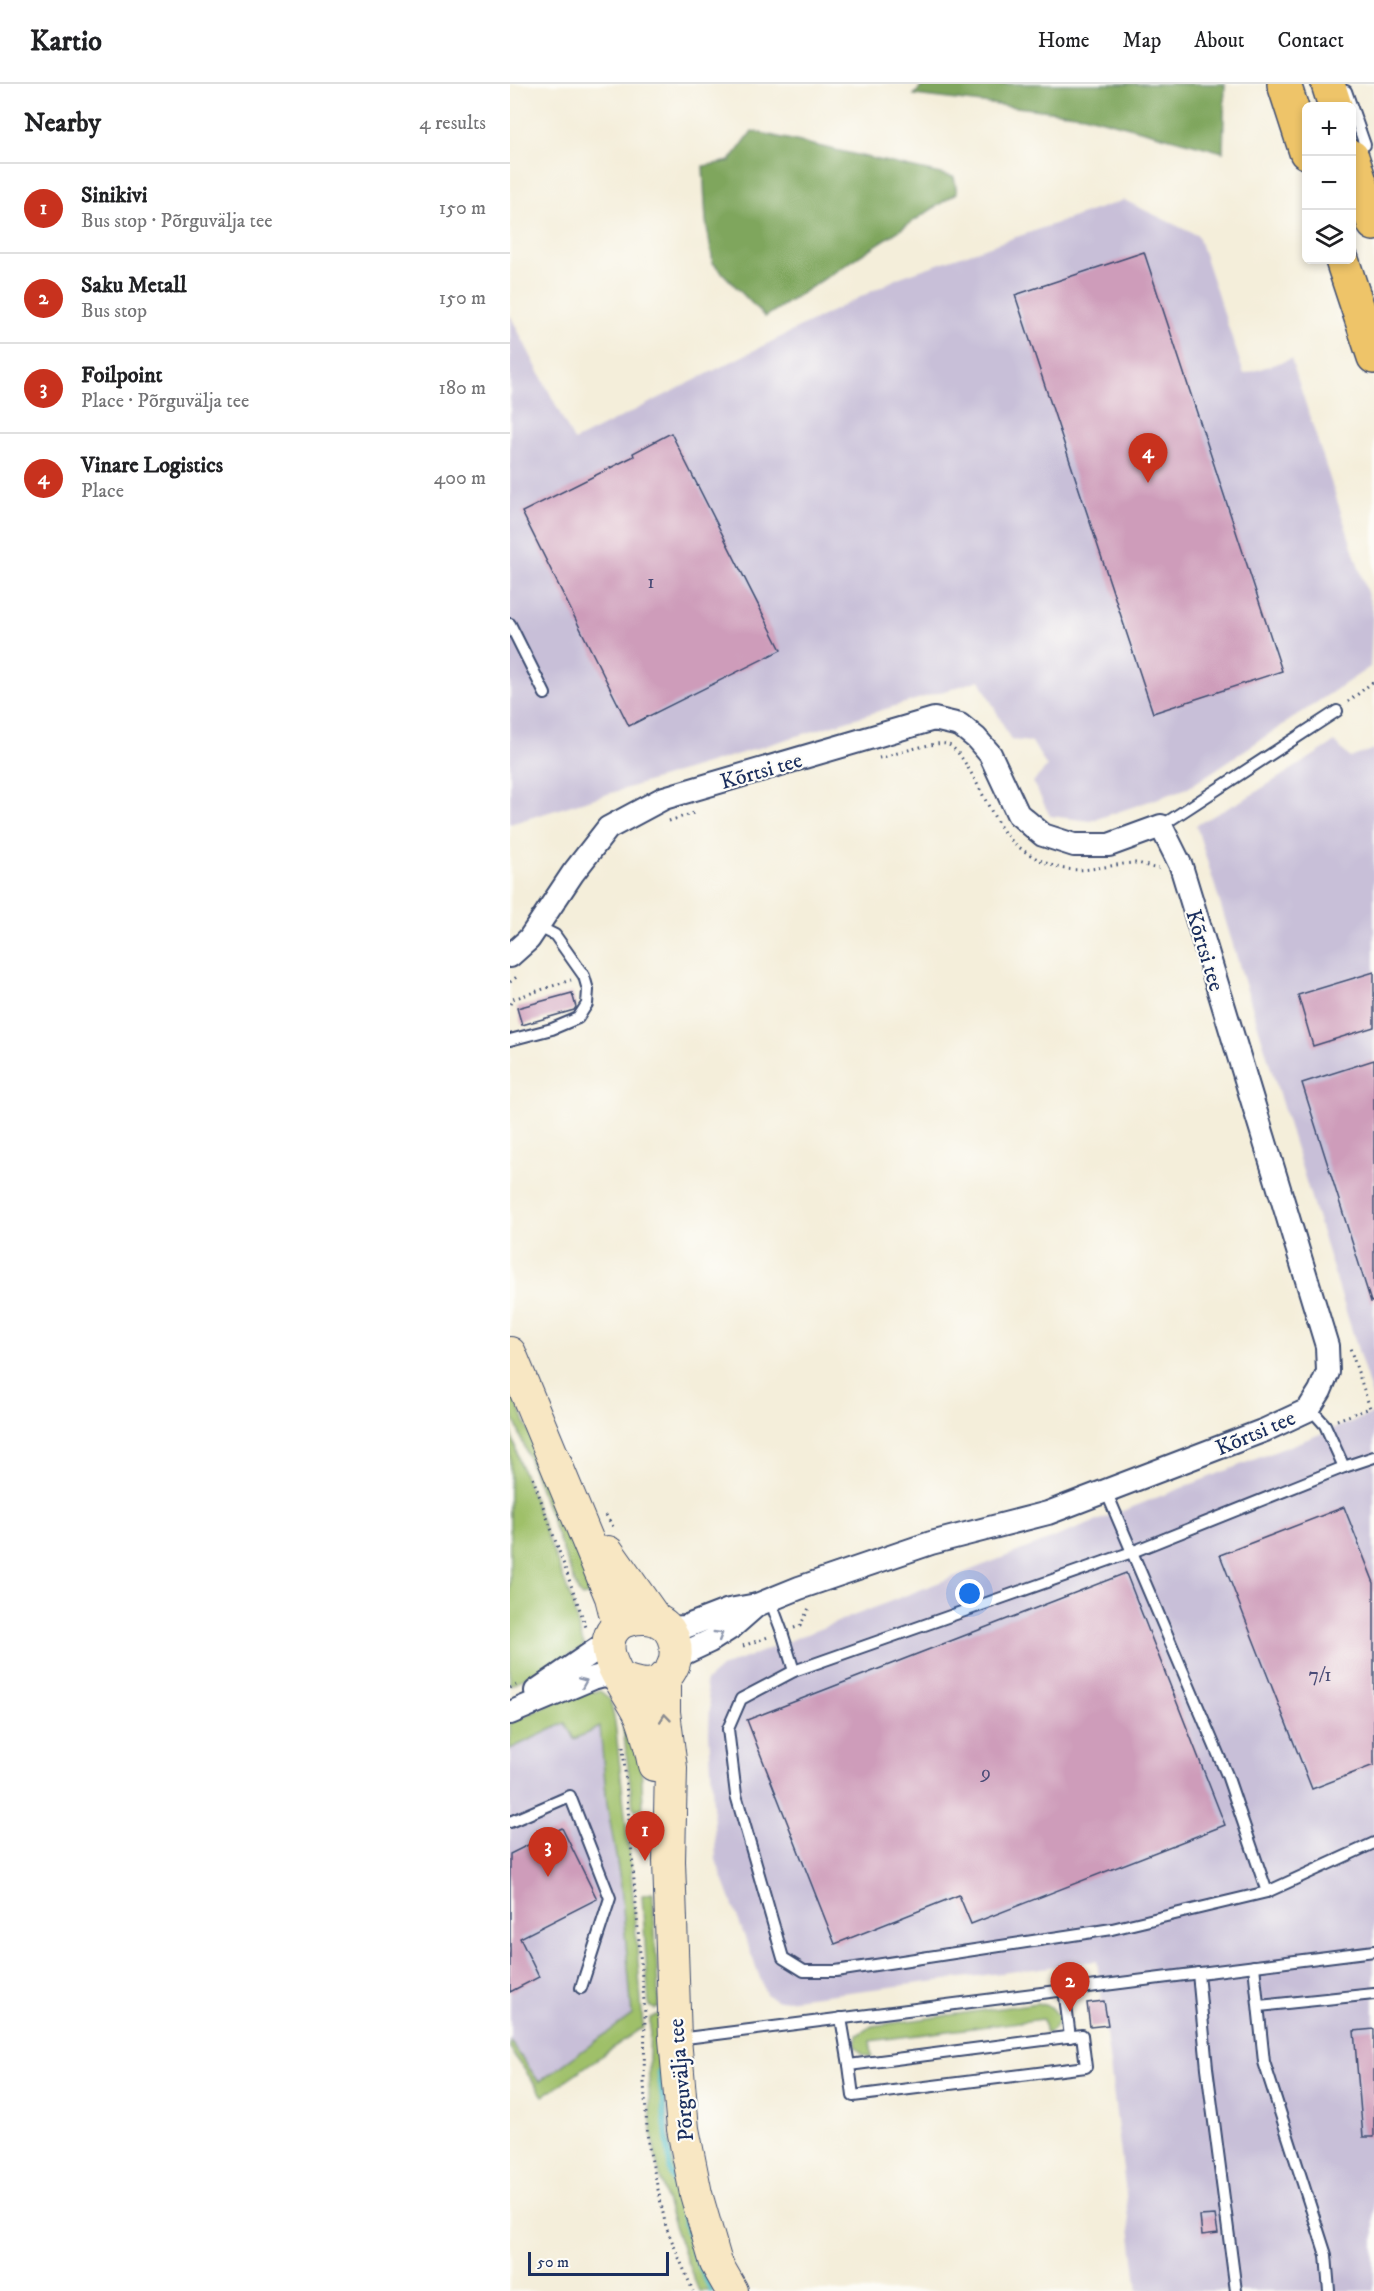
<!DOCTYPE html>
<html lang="en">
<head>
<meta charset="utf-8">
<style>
  :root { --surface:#fff; --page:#f2f2f2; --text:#202124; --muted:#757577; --line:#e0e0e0; --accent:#c8321e }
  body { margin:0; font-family:"IM FELL DW Pica",serif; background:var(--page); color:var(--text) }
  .controls { position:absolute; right:18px; top:18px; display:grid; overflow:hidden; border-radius:9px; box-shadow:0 3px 9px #0003 }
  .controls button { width:54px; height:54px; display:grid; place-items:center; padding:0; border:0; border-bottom:2px solid var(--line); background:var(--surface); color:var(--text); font:30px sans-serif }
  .scale { position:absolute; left:18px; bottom:15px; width:141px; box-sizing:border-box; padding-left:6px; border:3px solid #1b2f5e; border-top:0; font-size:16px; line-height:21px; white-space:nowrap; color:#1b2f5e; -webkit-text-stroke:4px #fdfcf7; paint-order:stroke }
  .you { position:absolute; left:460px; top:1510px; width:21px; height:21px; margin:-15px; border:4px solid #fff; border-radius:50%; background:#1a73e8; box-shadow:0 0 0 9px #1a73e833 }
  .badge { display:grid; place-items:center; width:39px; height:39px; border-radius:50%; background:var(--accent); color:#fff; font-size:20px; font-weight:700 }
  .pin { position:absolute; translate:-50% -50px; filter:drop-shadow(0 2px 3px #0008) }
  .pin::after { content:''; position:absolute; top:32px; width:21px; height:18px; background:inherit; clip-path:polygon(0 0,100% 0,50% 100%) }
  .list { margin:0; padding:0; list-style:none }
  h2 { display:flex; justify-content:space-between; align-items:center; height:78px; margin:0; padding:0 24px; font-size:26px }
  h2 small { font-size:20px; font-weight:400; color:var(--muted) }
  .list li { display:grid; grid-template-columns:39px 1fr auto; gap:18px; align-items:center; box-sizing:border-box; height:90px; padding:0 24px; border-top:2px solid var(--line) }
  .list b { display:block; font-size:22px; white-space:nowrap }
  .list p { margin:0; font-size:20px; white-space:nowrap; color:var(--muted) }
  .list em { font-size:20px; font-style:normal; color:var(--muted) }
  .icon { flex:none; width:33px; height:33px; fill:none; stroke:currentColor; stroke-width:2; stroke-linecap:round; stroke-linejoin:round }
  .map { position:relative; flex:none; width:864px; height:2207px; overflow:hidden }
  header { display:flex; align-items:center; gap:36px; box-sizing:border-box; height:84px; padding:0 30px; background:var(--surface); border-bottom:2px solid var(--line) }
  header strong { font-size:28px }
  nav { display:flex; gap:33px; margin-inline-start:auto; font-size:21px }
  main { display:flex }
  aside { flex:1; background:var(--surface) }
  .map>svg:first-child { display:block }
</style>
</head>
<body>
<header>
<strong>Kartio</strong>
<nav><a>Home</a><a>Map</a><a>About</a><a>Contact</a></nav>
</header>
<main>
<aside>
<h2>Nearby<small>4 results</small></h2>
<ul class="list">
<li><span class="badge">1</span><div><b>Sinikivi</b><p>Bus stop · Põrguvälja tee</p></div><em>150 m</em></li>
<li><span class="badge">2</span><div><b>Saku Metall</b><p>Bus stop</p></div><em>150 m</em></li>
<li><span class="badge">3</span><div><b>Foilpoint</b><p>Place · Põrguvälja tee</p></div><em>180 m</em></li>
<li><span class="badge">4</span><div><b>Vinare Logistics</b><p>Place</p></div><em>400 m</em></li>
</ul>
</aside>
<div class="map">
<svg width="864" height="2207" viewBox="0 0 864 2207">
  <rect width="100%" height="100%" fill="#fdfcf7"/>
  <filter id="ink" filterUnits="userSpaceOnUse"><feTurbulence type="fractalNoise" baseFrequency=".0167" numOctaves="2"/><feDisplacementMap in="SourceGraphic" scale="12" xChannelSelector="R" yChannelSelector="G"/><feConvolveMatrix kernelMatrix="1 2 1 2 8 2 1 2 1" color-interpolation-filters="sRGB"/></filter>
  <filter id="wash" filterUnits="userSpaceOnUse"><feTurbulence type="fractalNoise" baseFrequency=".008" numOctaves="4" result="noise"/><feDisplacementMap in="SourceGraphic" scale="24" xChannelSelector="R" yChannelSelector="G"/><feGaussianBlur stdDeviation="1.35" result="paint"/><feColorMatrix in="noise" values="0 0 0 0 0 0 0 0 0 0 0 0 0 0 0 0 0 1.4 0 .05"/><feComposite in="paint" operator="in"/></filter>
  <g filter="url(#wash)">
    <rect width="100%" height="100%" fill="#f4eeda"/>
    <g fill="#c8bfd8">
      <path d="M614,116L688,152L734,290L781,275L863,527L860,583L678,704L581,737L540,732L523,698L537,683L522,658L501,656L470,596L0,740V231L64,357L390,193Z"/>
      <path d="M825,658L840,674L864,665V1318L686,741L738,713Z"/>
      <path d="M864,1329V2207H628L587,1877L268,1917L256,1910L206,1776L199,1648L200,1622L195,1598L212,1583Z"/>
      <path d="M62,1624L97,1638L130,1944L33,2012L0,1965V1655Z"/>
    </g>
    <g fill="#9fc069" stroke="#5d7864" stroke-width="1.5">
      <path d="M0,1303L87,1506L80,1511L72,1513L69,1510L0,1324Z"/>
      <path d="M0,1342L9,1377L60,1512L74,1563L0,1601Z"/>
      <path d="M81,1601L84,1608L90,1607L100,1615L105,1638L121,1786L133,1943L33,2012L0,1965V1957L29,1998L122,1931L111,1802L97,1720L90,1643L64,1655L55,1639L0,1665V1639Z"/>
      <path d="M118,1641L130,1653L133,1722L132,1724L126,1726L123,1723L113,1643Z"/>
      <path d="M143,1809L149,1924L145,1925L139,1922L138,1907L132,1811Z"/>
      <path d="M527,1919L541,1923L550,1933L543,1946L536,1950L533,1935L360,1957L362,1973L353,1971L345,1962L347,1951L362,1942Z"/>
      <path d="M149,1930C153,1982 155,2034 165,2086C173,2127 190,2169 207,2207H189C162,2143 140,2077 139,2007C138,1983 140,1958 140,1934Z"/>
    </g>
    <g fill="#7fa65d" stroke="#4d6a5e" stroke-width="1.5">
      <path d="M414,0H715L713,68L574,31L404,11Z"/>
      <path d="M242,47L444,93L447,109L255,233L203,179L196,137L193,82L220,77Z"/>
    </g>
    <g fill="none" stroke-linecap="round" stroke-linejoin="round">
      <path stroke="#49b8c1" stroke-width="5" d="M149,1987L160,2085L183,2168L201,2207"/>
    </g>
    <g id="blocks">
      <g fill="#ce9cba">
        <path d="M634,168L772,587L643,629L505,211Z"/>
        <path d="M161,349L271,566L119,642L12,428L124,372L123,369Z"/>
        <path d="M864,888V943L803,962L788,911Z"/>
        <path d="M62,909L66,923L64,926L12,941L7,924Z"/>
        <path d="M864,976V1217L861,1218L792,999Z"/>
        <path d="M834,1423L864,1499V1681L802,1705L710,1471Z"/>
        <path d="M616,1489L715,1741L461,1840L449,1811L325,1860L237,1636Z"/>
        <path d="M52,1744L87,1815L10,1854L29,1893L0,1908V1770Z"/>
        <path d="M594,1917L598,1941L580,1943L577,1919Z"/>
        <path d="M864,1945V2053H853L844,1947Z"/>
        <path d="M705,2131L708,2149L692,2151L690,2132Z"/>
      </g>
    </g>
  </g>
  <g filter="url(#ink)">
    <use href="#blocks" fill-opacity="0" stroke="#3c4c71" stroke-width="1.5"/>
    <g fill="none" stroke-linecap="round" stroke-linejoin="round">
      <defs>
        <g id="lane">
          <path d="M836,7L855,61"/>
          <path d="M0,540L35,610"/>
          <path d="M651,742L827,627"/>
          <path d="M0,956L42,945L68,934L77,920L78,906L74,892L45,851L27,842"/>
          <path d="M799,1323L815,1341L834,1383"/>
          <path d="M864,1373L834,1383L622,1468L284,1587L231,1615L218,1645L226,1711L273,1874L294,1887H326L602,1845L757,1808L864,1759"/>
          <path d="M596,1407L717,1691L757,1808"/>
          <path d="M260,1516L272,1548L284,1587"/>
          <path d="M0,1738L60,1712L100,1814L71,1904"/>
          <path d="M744,1882L754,1978L816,2171L819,2207"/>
          <path d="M688,1889L697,1984L726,2207"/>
          <path d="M554,1905L560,1953"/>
          <path d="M749,1922L864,1910"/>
          <path d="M331,1934L339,1981"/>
          <path d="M572,1951L576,1983L343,2012L339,1981Z"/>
          <path d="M168,1955L864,1867"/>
        </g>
        <g id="street">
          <path d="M0,872L19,855L63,789L98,744L154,714L424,635L450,641L466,654L480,670L508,730L533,751L564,761H599L651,742L671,782L817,1262L818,1288L810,1307L798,1326L755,1346L538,1429L421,1459L289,1504L247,1521L219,1526L175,1543L159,1544"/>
          <path d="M166,1573L200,1557L222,1543L247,1521"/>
          <path d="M26,1607L99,1557"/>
          <path d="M0,1629L83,1594L94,1591L111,1595"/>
        </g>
        <g id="secondary">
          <path d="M0,1269L101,1513L108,1541"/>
          <path d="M98,1468L144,1533"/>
          <path d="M154,1593V1628L161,1684L159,1777L165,1955L173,2045L186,2110L206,2179L222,2207"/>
          <path d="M111,1595C121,1598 132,1603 143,1600C177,1590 172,1533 133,1534C125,1534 113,1536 107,1542C81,1566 121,1608 131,1632C137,1647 141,1666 144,1681"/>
        </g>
        <g id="highway">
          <path d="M774,0L796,68"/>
          <path d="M818,0L825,22"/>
          <path d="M842,73L864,140"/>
          <path d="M832,176L864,273"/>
        </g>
      </defs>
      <use href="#lane" stroke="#3c4c71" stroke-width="14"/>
      <use href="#street" stroke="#3c4c71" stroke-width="26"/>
      <use href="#secondary" stroke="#3c4c71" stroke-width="34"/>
      <use href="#highway" stroke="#3c4c71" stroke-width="36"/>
      <g stroke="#3c4c71" stroke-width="3" stroke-dasharray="1.5 4.5" stroke-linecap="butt">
        <path d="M838,618L864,597"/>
        <path d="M369,674C383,671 424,657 436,660C456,664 481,737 499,754C510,766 526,775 541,781C570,792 594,781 623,779C632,778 640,785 649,784"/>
        <path d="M159,737L184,729"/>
        <path d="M0,898L8,892"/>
        <path d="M0,920L3,915L61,896"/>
        <path d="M827,1336L860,1324L839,1261"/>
        <path d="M23,1394L76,1543"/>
        <path d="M96,1431L105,1446"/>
        <path d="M284,1544L290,1542L299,1524"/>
        <path d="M233,1562L258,1553"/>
        <path d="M0,1604L6,1601"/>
        <path d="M113,1663L135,1930L134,1999L138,2059L156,2143L183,2207"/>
      </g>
      <use href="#lane" stroke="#fff" stroke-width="10"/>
      <use href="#street" stroke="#fff" stroke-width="22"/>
      <use href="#secondary" stroke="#f8e7c3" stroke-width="32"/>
      <use href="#highway" stroke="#eec469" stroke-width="33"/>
    </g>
    <defs><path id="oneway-chevron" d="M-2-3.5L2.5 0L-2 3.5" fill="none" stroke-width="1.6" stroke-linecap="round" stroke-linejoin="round" transform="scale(1.5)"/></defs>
    <g stroke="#8d97ae">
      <use href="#oneway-chevron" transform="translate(209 1551) rotate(-31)"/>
      <use href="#oneway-chevron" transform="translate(73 1598) rotate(-23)"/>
    </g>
    <use stroke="#8a8b90" href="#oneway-chevron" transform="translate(155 1634) rotate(-96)"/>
  </g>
  <g text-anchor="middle" stroke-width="4.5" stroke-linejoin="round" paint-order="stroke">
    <g font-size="20" fill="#484a75">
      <text x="141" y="504">1</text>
      <text x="810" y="1597">7/1</text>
      <text x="476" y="1695">9</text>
    </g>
    <g font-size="22" fill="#1b2f5e" stroke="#fdfcf7">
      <text transform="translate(251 686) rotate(-16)" y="8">Kõrtsi tee</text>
      <text transform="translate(696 866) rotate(73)" y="8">Kõrtsi tee</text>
      <text transform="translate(745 1348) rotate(-23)" y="8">Kõrtsi tee</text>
      <text transform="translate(170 1996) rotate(-95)" y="8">Põrguvälja tee</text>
    </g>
  </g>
</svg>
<div class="controls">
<button>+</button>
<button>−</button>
<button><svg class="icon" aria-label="layers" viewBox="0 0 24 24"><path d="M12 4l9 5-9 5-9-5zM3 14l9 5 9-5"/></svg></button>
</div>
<div class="scale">50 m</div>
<div class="you"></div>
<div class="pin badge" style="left:135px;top:1777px">1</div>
<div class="pin badge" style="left:560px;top:1928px">2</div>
<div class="pin badge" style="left:38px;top:1793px">3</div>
<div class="pin badge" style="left:638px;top:399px">4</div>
</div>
</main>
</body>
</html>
